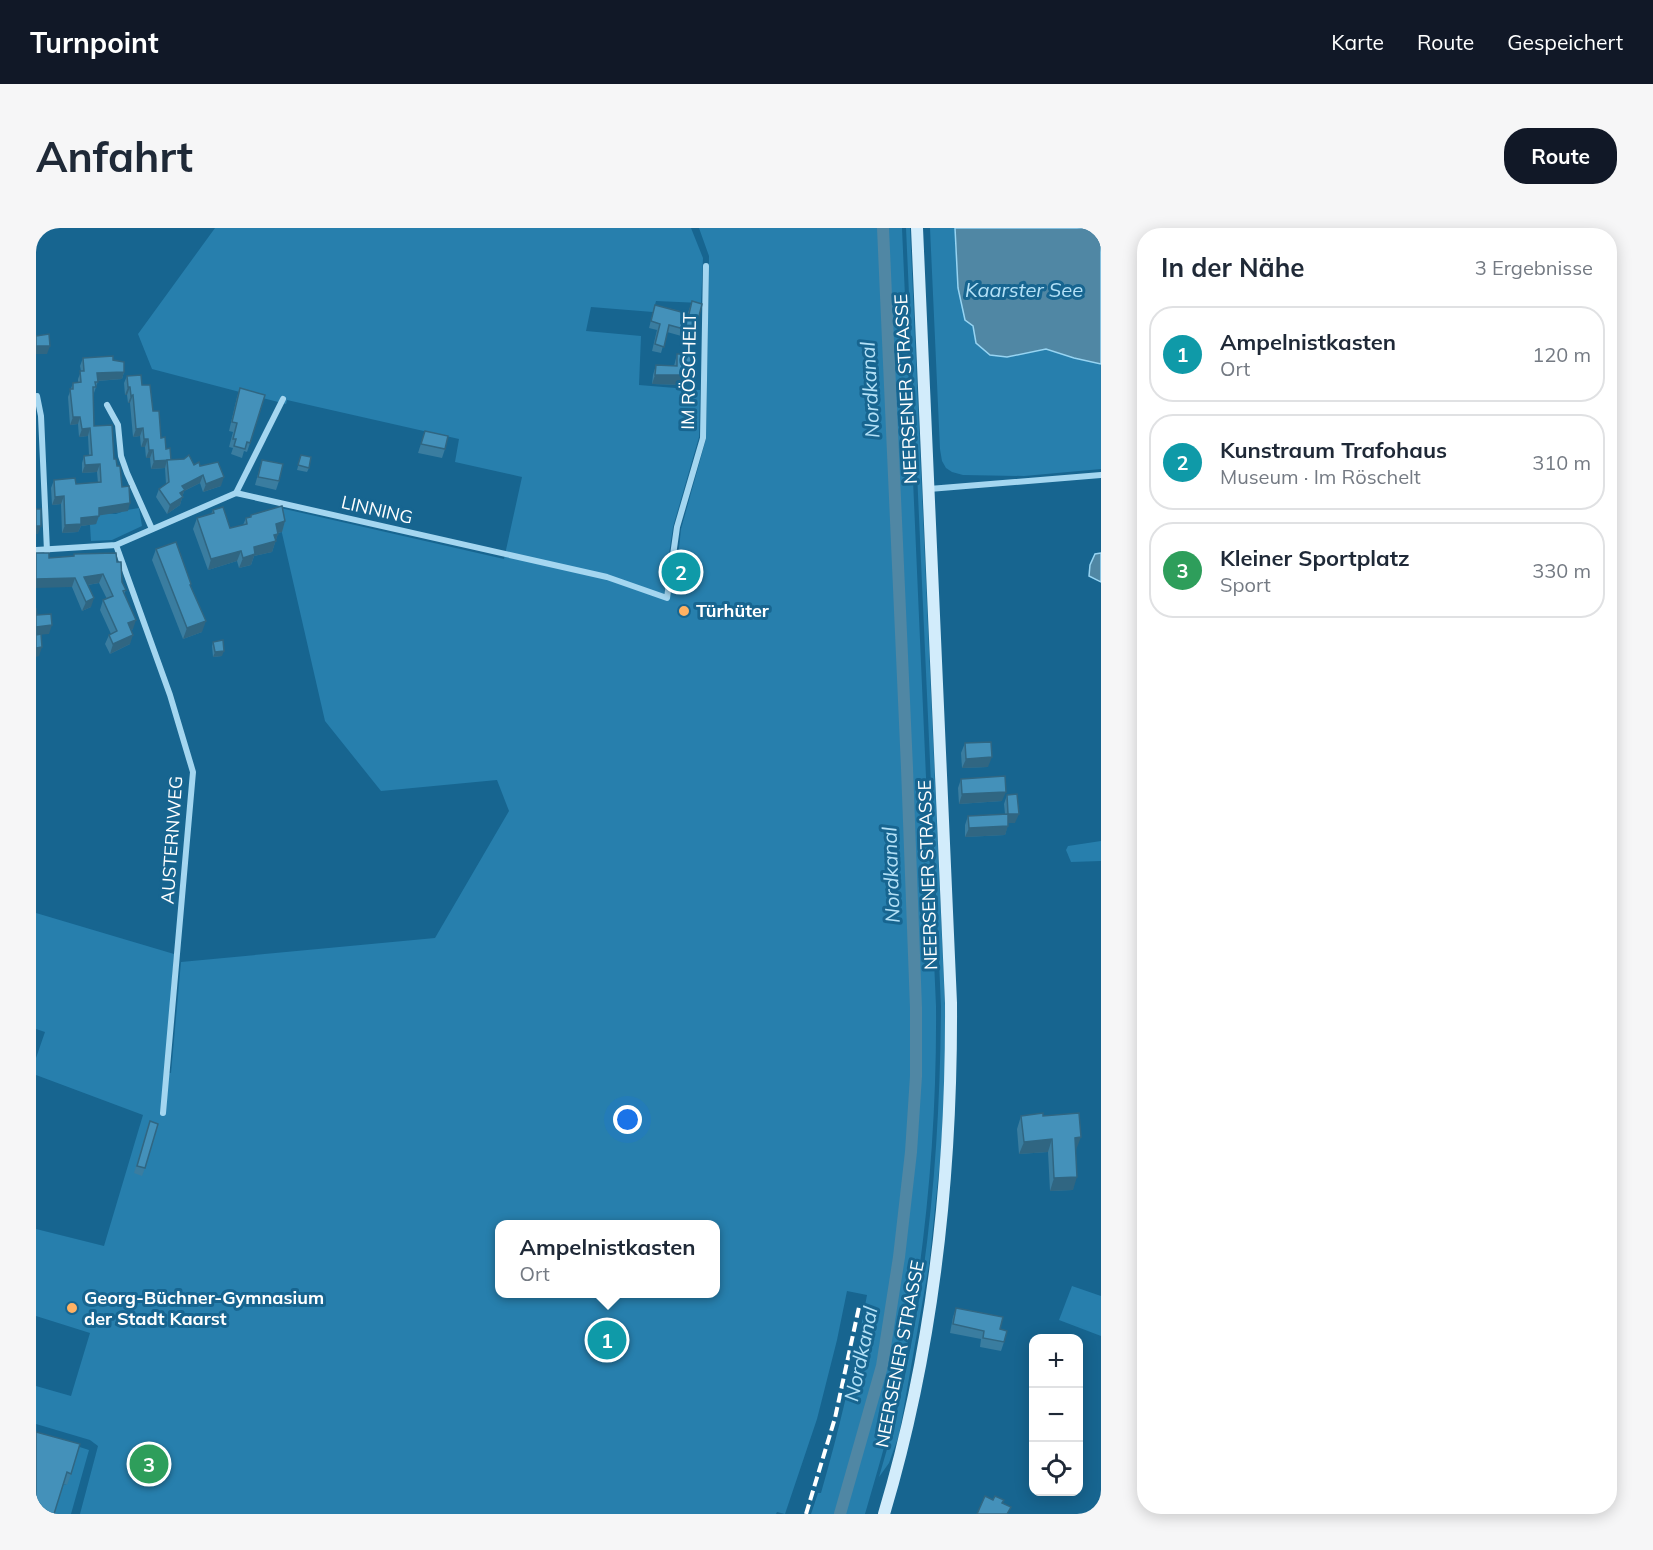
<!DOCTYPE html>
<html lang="de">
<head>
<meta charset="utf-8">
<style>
  :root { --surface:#fff; --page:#f6f6f7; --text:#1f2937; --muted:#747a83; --line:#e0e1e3; --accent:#111827 }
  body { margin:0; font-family:Mulish,sans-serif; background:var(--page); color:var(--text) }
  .controls { position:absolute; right:18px; bottom:18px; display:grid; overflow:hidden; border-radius:12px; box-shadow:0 3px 15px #0003 }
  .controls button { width:54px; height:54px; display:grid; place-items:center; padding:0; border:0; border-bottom:2px solid var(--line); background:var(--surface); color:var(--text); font:30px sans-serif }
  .you { position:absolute; left:592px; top:892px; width:21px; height:21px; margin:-15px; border:4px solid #fff; border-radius:50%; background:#1a73e8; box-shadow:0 0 0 9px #1a73e833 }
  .badge { display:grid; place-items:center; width:39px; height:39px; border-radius:50%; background:var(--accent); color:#fff; font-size:20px; font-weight:700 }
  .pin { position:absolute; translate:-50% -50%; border:3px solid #fff; box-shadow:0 2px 6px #0006 }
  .popup { position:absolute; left:459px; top:992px; width:225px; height:78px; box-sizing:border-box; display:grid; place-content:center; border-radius:12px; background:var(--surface); filter:drop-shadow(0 2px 4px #0005); font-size:20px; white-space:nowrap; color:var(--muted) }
  .popup b { font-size:22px; color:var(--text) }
  .popup::after { content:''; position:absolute; left:50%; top:100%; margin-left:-12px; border:12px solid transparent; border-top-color:var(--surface) }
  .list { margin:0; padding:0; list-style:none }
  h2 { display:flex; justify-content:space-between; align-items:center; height:78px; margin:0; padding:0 24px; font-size:26px }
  h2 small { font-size:20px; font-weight:400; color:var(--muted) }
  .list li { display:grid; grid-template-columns:39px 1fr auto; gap:18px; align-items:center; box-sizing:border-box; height:96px; margin:0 12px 12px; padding:0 12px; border:2px solid var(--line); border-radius:24px }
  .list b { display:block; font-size:22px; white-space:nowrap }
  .list p { margin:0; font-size:20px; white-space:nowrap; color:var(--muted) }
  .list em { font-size:20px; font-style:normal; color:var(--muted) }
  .icon { flex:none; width:33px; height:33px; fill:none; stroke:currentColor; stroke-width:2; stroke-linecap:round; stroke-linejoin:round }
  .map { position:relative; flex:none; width:1065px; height:1286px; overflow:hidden; border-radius:24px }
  header { display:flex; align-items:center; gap:36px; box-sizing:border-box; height:84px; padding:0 30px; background:var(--accent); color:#fff }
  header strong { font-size:28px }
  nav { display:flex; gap:33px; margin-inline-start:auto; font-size:21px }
  .intro { display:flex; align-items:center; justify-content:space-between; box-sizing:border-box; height:144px; padding:0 36px }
  h1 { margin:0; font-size:42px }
  .button { padding:15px 27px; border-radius:24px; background:var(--accent); color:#fff; font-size:21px; font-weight:700 }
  main { display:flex; gap:36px; padding:0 36px }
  aside { flex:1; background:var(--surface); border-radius:24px; box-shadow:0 3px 15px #0003 }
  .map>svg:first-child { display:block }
</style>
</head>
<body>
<header>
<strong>Turnpoint</strong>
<nav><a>Karte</a><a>Route</a><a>Gespeichert</a></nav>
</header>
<div class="intro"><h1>Anfahrt</h1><a class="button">Route</a></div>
<main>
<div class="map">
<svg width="1065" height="1286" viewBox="0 0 1065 1286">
  <rect width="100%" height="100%" fill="#176590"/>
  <g fill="#277fad" fill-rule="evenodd">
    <path d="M179,0H655L667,30L665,75L620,73L617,84L555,79L550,103L605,108L603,157L664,162L663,209L637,299L629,353L640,349L645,301L670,211L673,28L663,0H866L900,778C901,899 890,1021 867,1141C857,1190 843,1238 829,1286H775L782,1265H785C804,1199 819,1134 831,1067L811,1063L801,1112L781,1191L749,1286L741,1284L740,1286H44L62,1218L54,1212L0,1196V1158L35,1168L54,1105L0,1088V1001L68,1018L107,887L0,847V830L9,804L0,801V685L138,726L129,844L135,845L145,734L399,710L473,583L461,552L345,563L289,493L240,279L468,331L486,249L419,234L423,211L251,172L250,176L116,141L102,106ZM463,996H679V1066H463Z"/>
    <path d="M870,0H874L909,777V851L905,923L893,1037L863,1207L853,1235L843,1249C889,1096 904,937 905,778Z"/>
    <path d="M894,0H919V18L940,115L971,129L1010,121L1038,130L1065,136V241L988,248L927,247L916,244L910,240L906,233L904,221Z"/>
    <path d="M103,280L106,298L76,312L55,313L54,297L60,296L63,285L80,286L91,282Z"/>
    <path d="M1065,613V633L1035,634L1030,622L1032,618Z"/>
    <path d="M1036,1058L1065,1068V1108L1023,1092Z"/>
    <path d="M0,1205L53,1222L35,1286H18L26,1256L31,1257Z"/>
  </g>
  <g fill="#5087a4" stroke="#97d4f2" stroke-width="1.5">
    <path d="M919,0H1065V136L1038,130L1010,121L971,129L954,127L940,115L937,98L929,92L922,60Z"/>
    <path d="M1065,325V354L1053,348L1054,337L1059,326Z"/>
  </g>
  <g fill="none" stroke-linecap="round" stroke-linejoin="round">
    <path stroke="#5087a4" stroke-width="12" d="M804,1286L846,1138L863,1029L875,924L880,848V780L871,540L847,0"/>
    <g stroke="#a4d6f0" stroke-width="6">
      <path d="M1,168L5,188L11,323"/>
      <path d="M71,177L82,197L85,228L91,245L116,301"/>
      <path d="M893,261L1065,247"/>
      <path d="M200,265L247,171"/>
      <path d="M80,317L134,467L157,544L127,885"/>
      <path d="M0,322L80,317L200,265L571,349L631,370L641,299L667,210L670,38"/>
    </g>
    <path stroke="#d2ecfb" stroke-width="12" d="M848,1286C897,1122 916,947 915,775L881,0"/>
    <path stroke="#fff" stroke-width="4" stroke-dasharray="10 4.5" stroke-linecap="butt" d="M770,1286L799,1190L823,1079"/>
  </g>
  <g fill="#3a7da0">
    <path d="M656,73L659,104L656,111L631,104L625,125L616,123L621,102L613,100L619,77L652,85Z"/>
    <path d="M641,126L655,147L651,157L616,156L617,147L620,137L638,138Z"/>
    <path d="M47,130L77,132L88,144L86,151L62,153L58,165V198L78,231L92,283L63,287L60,296L45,298L42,304L26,305L25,276L16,277L15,260L18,252L40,256L62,255L61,244L46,245V235L48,228L53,227L52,208L43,209L42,196L34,197L32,169L37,155L42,154V151L45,143L44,138Z"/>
    <path d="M91,148L106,157L117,183L125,210L134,232L164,238L185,258L167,264L164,255L148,263L144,277L131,286L120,269L123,261L130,256L129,240L115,241L114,230H110L109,219H105L104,208L97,209L94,175H92L91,167H89L88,155Z"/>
    <path d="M204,160L214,215L211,224L208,223L206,230L195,226L197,220L193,219L197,204L193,203L201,169Z"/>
    <path d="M389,203L409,221L406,230L382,225Z"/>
    <path d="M265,227L273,240L271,244L261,242Z"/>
    <path d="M226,232L243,253L240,262L219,257Z"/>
    <path d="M177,282L194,300L207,297L210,290L214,289L215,287L249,293L246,304L242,305L236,324L218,328L215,337L203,340L201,333L172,342L157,301L161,290L175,286Z"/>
    <path d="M120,321L155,359L166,404L147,411L116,332Z"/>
    <path d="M13,330L81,334L86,354L90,362L88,366L97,401L95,402L94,416L74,426L69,416L73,407L75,406L64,382L67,372L71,371L63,355L52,357L55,379L46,383L36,359Z"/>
    <path d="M177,414L186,428L177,429L176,418Z"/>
    <path d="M929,515L952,539L926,540L925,525Z"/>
    <path d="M925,551L966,573L923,576L922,560Z"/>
    <path d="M971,567L979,595H972L969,607L929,609V597L932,588L969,586L968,576Z"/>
    <path d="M985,888H1007L1040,922L1037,962L1014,963L1012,924L983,926L981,901Z"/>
    <path d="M111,901L109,940L106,948L98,945Z"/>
    <path d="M920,1080L964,1101L968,1114L965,1123L944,1119L945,1111L914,1105L917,1089Z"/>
    <path d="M0,1204L35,1246L31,1257L27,1256Z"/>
  </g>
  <g fill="#306682">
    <path d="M0,118H14L11,126H0Z"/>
    <path d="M88,144L86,151L59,153L61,145Z"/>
    <path d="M619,147H655L651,157L616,156Z"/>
    <path d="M92,159H94L91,167H89Z"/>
    <path d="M97,167L94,175H92L95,168Z"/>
    <path d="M37,189H44L42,196L34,197Z"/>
    <path d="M54,200L52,208L43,209L46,201Z"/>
    <path d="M107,200L104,208L97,209L100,201Z"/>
    <path d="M108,211H112L109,219H105Z"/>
    <path d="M113,222H117L114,230H110Z"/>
    <path d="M131,232L129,240L115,241L118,233Z"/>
    <path d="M64,236L61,244L46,245L49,237Z"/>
    <path d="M167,247L164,255L148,263L144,277L131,286L134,277L146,258Z"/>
    <path d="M188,249L185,258L167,264L170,256Z"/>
    <path d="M28,268L25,276L16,277L19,269Z"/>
    <path d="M94,275L92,283L60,288L63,280Z"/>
    <path d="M63,288L60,296L45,298L42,304L26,305L29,297L45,290Z"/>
    <path d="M249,293L246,304L236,306L240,296Z"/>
    <path d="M0,298H5L2,306H0Z"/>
    <path d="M242,306L236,324L218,328L215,337L203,340L207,330L218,319L238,307Z"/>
    <path d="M205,323L201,333L172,342L175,331Z"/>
    <path d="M67,346L63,355L45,358L48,349Z"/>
    <path d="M39,350L36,359L0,360V351Z"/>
    <path d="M58,370L55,379L46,383L50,374Z"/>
    <path d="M100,392L97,401L89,405L92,395Z"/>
    <path d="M170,393L166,404L147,411L151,400Z"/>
    <path d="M16,397L13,406L0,407V399Z"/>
    <path d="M97,407L94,416L74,426L77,416Z"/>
    <path d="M6,419L3,428L0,429V420Z"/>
    <path d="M188,423L186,428L177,429L179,424Z"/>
    <path d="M956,529L952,539L926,540L930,531Z"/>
    <path d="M970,564L966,573L923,576L926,566Z"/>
    <path d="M972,586H983L979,595H969Z"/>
    <path d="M972,598L969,607L929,609L933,600Z"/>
    <path d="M1045,909L1040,922H1035L1039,910Z"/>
    <path d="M1016,911L1012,924L983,926L988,914Z"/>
    <path d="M1041,949L1037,962L1014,963L1018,950Z"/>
  </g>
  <g fill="#4491ba" stroke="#306682" stroke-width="1.5">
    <path d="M656,73L666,76L659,104L633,97L628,119L619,116L624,96L615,93L619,77L653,86Z"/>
    <path d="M13,106L14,118H0V108Z"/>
    <path d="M641,126H655V147H619L620,137L641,138Z"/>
    <path d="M77,128V132L88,134V144L61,145L62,154H59L60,159H57L58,198L76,197L78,231H80L81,238H84L86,259L93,258L94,275L63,280V288L45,290V296L29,297L28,268L19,269L18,252L39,250L40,256L65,254L64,236L49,237L48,228L56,227L54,200L46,201L44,189H37L34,161H37V155L45,154L44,143H48L47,130Z"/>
    <path d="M105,147L106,157H114L117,183H123L125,210L129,209L130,221L134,220L135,232L118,233L117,222H113L112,211H108L107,200L100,201L97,167L95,168L94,159H92L91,148Z"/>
    <path d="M204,160L229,167L214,215L211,214L209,221L198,218L200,211H197L201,195L196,194Z"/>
    <path d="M389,203L412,208L409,221L385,216Z"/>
    <path d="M153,227L158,237L163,234L164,238L182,234L188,249L170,256L167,247L146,258L149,262L144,265L147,269L134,277L123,261L133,254L131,232L148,231Z"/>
    <path d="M265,227L275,229L273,240L262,237Z"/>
    <path d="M226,232L247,236L243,253L222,249Z"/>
    <path d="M246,278L249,293L240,296L242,306L238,307L240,313L218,319L219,326L207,330L205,323L175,331L161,290L178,285L177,282L187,279L194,300L211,296L210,290L215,289V287Z"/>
    <rect x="0" y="281" width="5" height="17"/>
    <path d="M140,314L155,356L154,357L170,393L151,400L120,321Z"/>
    <path d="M0,325H13V330L38,328V326L80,325L81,334H85L86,354L90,362L87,363L100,392L92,395L97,407L77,416L73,407L81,403L67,372L77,368L67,346L48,349L58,370L50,374L39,350L0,351Z"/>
    <path d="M0,380L1,387L15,386L16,397L0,399Z"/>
    <path d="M5,406L6,419L0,420V407Z"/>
    <path d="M187,412L188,423L179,424L177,414Z"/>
    <path d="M955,514L956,529L930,531L929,515Z"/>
    <path d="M969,548L970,564L926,566L925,551Z"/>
    <path d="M981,566L983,586H972L971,567Z"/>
    <path d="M972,586V598L933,600L932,588Z"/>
    <path d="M1007,885V888L1043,885L1045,909L1039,910L1041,949L1018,950L1016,911L988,914L985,888Z"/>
    <path d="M114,893L122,896L109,940L101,938Z"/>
    <path d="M920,1080L967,1089L964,1101L971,1103L968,1114L947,1110L948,1103L917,1096Z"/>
    <path d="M0,1204L44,1216L35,1246L31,1244L18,1286H0Z"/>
    <path d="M949,1268L957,1272L959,1268L968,1272L966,1275L975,1279L971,1286H941Z"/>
  </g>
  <g fill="#ffb263" stroke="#176590" stroke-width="2">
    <circle cx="648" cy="383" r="6"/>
    <circle cx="36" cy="1080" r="6"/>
  </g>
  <g text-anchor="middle" stroke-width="6" stroke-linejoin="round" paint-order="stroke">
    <g font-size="18" fill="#fff" stroke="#176590">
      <text transform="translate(653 143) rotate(-89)" y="6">IM RÖSCHELT</text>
      <text transform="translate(870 161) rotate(-93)" y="6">NEERSENER STRASSE</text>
      <text transform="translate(341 282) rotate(13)" y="6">LINNING</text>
      <text transform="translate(136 612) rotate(-86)" y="6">AUSTERNWEG</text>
      <text transform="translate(892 647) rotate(-92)" y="6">NEERSENER STRASSE</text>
      <text transform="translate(864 1126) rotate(-79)" y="6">NEERSENER STRASSE</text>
    </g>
    <g font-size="18" font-weight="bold" fill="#fff" stroke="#176590" text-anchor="start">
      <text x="660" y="389">Türhüter</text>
      <text x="48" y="1076">Georg-Büchner-Gymnasium<tspan x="48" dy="21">der Stadt Kaarst</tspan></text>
    </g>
    <g font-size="20" font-style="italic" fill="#b4e1f7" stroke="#176590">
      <text x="988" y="69">Kaarster See</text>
      <text transform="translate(834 162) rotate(-93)" y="7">Nordkanal</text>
      <text transform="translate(855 647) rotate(-92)" y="7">Nordkanal</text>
      <text transform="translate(825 1126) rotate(-78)" y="7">Nordkanal</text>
    </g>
  </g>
</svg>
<div class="controls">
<button>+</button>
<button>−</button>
<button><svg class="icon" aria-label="locate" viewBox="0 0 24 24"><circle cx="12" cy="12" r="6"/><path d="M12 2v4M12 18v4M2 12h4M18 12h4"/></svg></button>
</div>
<div class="you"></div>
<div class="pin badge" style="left:571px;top:1112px;background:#0f9aa8">1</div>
<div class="popup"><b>Ampelnistkasten</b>Ort</div>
<div class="pin badge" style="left:645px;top:344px;background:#0f9aa8">2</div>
<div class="pin badge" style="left:113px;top:1236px;background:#2e9e5b">3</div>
</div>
<aside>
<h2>In der Nähe<small>3 Ergebnisse</small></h2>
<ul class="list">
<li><span class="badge" style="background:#0f9aa8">1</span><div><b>Ampelnistkasten</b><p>Ort</p></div><em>120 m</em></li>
<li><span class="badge" style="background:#0f9aa8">2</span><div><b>Kunstraum Trafohaus</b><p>Museum · Im Röschelt</p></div><em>310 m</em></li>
<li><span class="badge" style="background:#2e9e5b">3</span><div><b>Kleiner Sportplatz</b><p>Sport</p></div><em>330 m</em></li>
</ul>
</aside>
</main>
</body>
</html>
